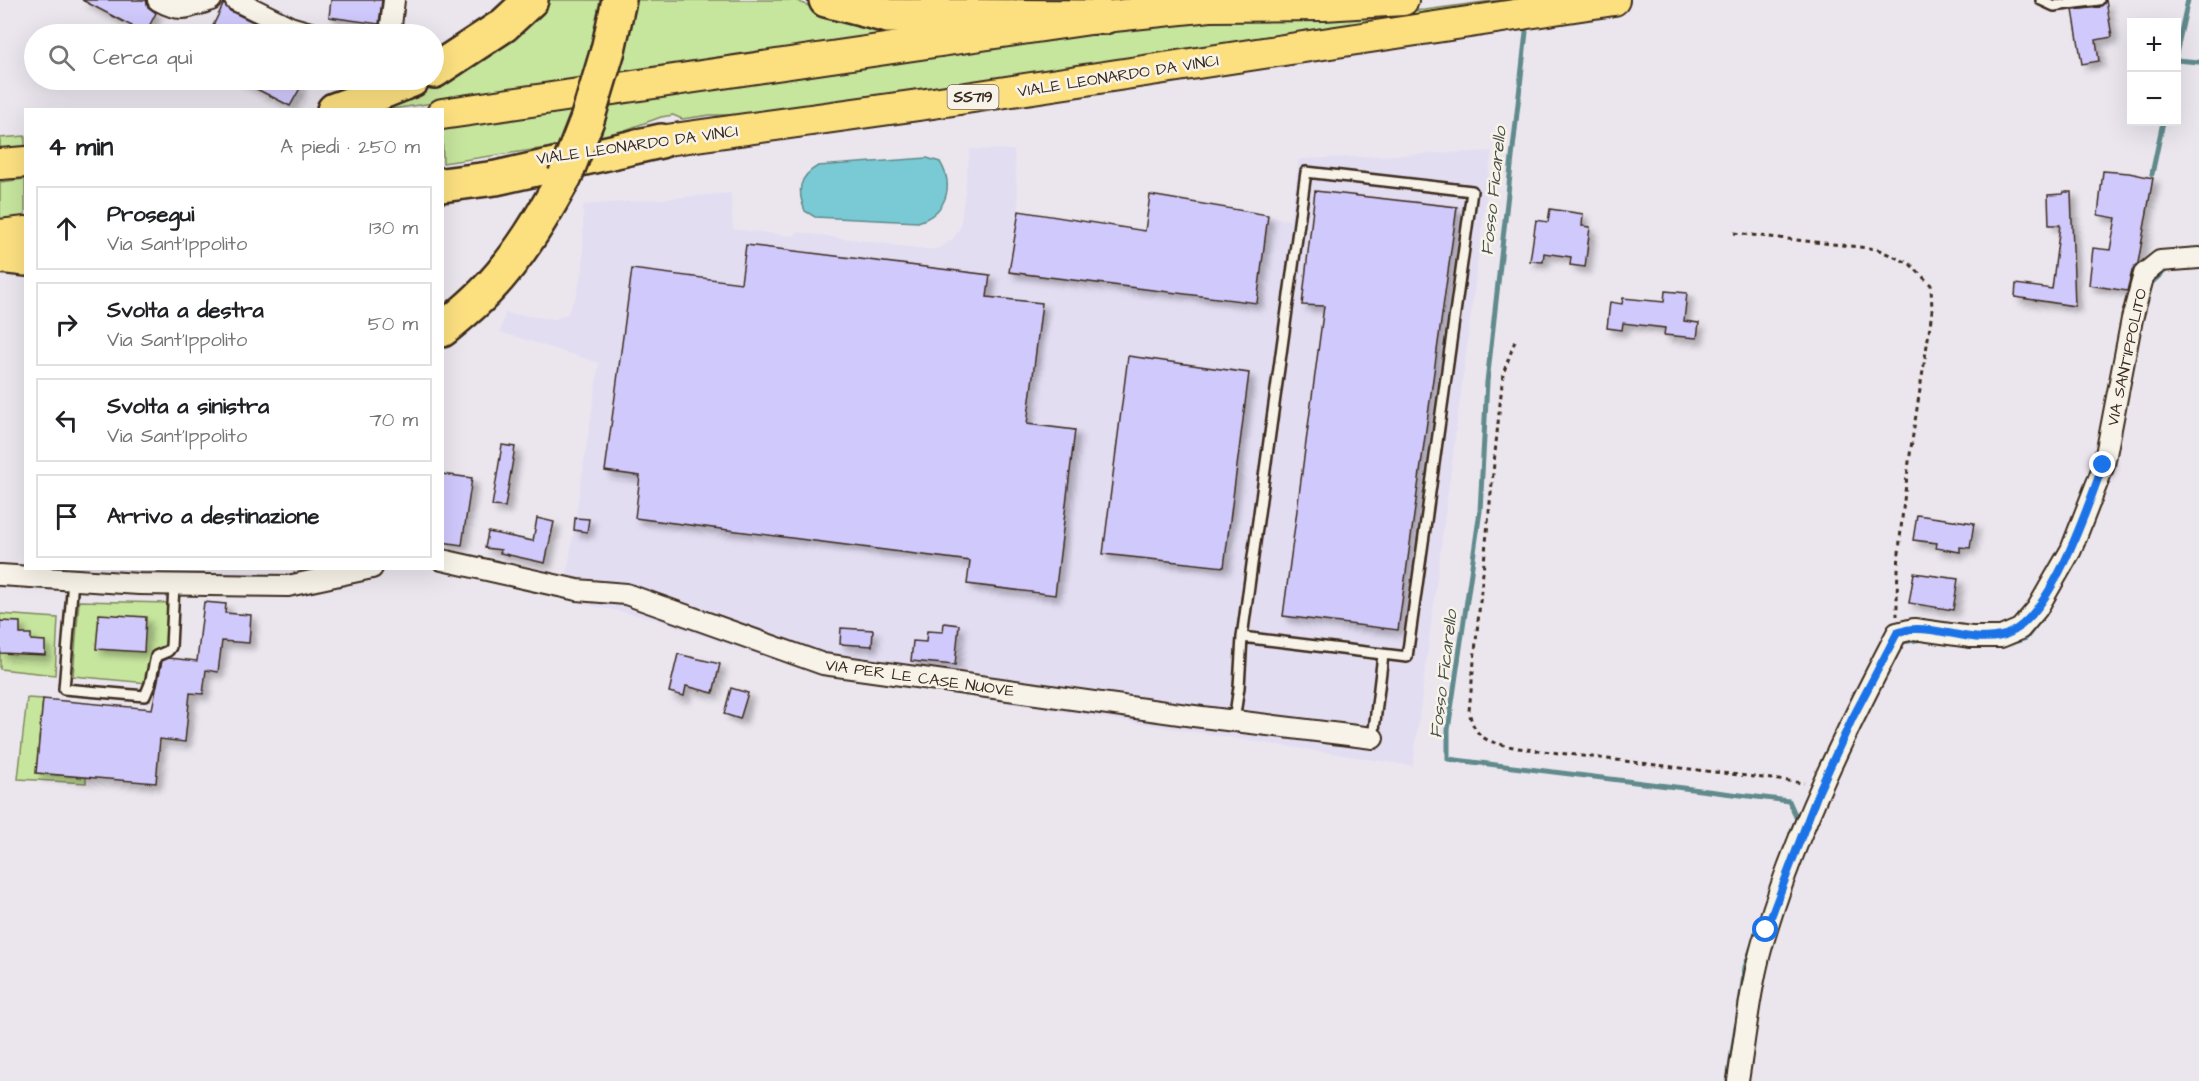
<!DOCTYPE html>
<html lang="it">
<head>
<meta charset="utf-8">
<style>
  :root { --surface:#fff; --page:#f2f2f2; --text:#202124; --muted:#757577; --line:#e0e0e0 }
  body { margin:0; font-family:"Architects Daughter",sans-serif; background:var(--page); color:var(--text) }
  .controls { position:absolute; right:18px; top:18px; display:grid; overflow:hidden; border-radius:0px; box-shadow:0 6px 24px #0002 }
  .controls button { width:54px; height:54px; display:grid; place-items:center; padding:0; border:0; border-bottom:2px solid var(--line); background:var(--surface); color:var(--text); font:30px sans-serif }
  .stop { position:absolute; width:18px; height:18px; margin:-14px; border:4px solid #1a73e8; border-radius:50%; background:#fff }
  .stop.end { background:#1a73e8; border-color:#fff; box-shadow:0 2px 6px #0008 }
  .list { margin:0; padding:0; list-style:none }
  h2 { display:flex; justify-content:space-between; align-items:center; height:78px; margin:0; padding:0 24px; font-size:26px }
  h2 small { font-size:20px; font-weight:400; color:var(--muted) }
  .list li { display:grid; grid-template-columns:39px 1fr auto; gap:18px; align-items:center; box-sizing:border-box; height:84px; margin:0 12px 12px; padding:0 12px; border:2px solid var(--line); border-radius:0px }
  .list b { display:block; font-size:22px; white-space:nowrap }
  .list p { margin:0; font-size:20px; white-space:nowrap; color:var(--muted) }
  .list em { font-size:20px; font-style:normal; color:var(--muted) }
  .icon { flex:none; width:33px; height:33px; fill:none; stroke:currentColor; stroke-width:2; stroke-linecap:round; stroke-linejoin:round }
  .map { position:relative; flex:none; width:2199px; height:1081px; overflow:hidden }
  .search { position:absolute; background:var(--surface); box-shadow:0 6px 24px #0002; left:24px; top:24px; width:420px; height:66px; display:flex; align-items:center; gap:15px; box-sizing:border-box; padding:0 21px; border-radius:33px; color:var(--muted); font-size:22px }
  .panel { position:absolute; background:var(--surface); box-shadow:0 6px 24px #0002; left:24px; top:108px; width:420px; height:462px; border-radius:0px }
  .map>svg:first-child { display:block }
</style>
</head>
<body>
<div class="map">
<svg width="2199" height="1081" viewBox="0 0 2199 1081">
  <defs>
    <filter id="shadow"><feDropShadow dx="5.5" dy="5.5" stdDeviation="3" flood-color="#0004"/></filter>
  </defs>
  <rect width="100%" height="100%" fill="#ebe6ee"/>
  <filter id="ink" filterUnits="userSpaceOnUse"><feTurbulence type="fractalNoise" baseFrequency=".0167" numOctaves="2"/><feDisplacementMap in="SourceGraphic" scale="12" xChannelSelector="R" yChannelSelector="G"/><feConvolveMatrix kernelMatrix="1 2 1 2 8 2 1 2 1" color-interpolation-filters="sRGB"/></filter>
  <g filter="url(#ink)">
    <path fill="#e3ddf2" d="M970,149L1014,150L1019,211L1145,231L1150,195L1290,220L1299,159L1492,151L1413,766L980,699L775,661L651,618L563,600L599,363L500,332L505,313L554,319L567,314L576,296L583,269V205L731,193L733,229L794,236L797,232L925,249H937L952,240L960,228Z"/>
    <g fill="#c6e59d" stroke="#80885e" stroke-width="1.5">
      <path d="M541,0H795L828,14L885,26L884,37L392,109L363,110Z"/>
      <path d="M1498,0H1547L780,115H710L682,119L673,115L661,117L595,141L443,163L442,123L1148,23L1425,10Z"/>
      <path d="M25,136V150L0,152V138Z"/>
      <path d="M25,179V223L0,227V182Z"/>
      <path d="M79,601L169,603L167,649L152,653L147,683L73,676Z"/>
      <path d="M0,614L58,618L55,675L0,669Z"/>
      <path d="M27,698L43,699L36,773L86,777V783L18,779Z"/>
    </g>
    <path fill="#7acad5" stroke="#618a8c" stroke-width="1.5" d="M927,158L940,162C955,187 946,213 918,222L815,217L805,211C797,191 798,177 818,166Z"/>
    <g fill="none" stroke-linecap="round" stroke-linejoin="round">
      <g stroke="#618a8c" stroke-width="5">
        <path d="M1526,32L1487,382L1480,511L1448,730V759L1789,801L1797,819L1791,833"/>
        <path d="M2176,54L2188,0"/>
        <path d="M2176,60L2199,62"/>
        <path d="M2152,174L2163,122"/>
        <path d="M2149,285L2166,270L2169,269"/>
        <path d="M2001,646L2026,638L2048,610"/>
        <path d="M1900,647L1902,642L1923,639"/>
        <path d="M1738,1017L1745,967L1753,944"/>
        <path d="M1728,1081L1736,1026"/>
      </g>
    </g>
    <g fill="#d0c9fc" stroke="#3b2a1e" stroke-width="1.5" filter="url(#shadow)">
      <path d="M82,0H146L148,7L156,13L145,34H127L132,26Z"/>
      <path d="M331,0H382L379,24L329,17Z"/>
      <path d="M2106,0L2112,37L2096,40L2099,61L2082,64L2073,10L2100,7Z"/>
      <path d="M224,3L230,11L278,34H209Z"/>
      <path d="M239,80H299V90L290,106Z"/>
      <path d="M2103,171L2129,173L2153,178L2138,263L2132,271L2127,291L2089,285L2093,248L2110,250L2116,218L2098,215Z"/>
      <path d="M1315,191L1457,207L1398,630L1283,616L1324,306L1302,305Z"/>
      <path d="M2064,192H2071L2075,306L2015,297L2016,284L2052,289L2060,225H2049L2048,195L2063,194Z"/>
      <path d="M1150,195L1268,215L1257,303L1009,272L1019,211L1145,231Z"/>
      <path d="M1550,209L1583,214L1582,226L1590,227L1585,267L1570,265L1571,257L1544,253L1543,262L1530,261L1536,220L1548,222Z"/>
      <path d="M746,245L990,275L987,297L1042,303L1027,424L1075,430L1055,595L967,584L970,561L635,518L640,476L605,471L632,269L741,283Z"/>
      <path d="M1665,291L1687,293L1684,321L1699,323L1697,338L1664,335L1665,328L1623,323L1622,330L1607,328L1610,302L1622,304L1623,298L1664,302Z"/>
      <path d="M1128,356L1249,373L1224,567L1103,554Z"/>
      <path d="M502,445L515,447L505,507L492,506Z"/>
      <path d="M442,474L472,478L462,545L442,542Z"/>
      <path d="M1917,515L1974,523L1970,548L1960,547V552L1936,548L1937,543L1913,540Z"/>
      <path d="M537,518L554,522L545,563L500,553L501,550L485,548L488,532L533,541Z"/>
      <path d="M575,518L589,519L587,532L574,530Z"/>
      <path d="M1914,573L1958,579L1953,610L1909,603Z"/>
      <path d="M204,602L226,604L225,613L251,615L249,643L222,641L218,672L206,670L203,694L190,693L185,742L160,739L156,783L36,773L43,699L152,709L162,661L169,658L197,661Z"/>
      <path d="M99,614L146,617L144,652L96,649Z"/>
      <path d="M0,621L20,622V634H31V640L45,641V655L0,653Z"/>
      <path d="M944,623L959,625L955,665L911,661L913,641L926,642L927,631L943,632Z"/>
      <path d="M841,628L873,630L872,646L840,644Z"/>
      <path d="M678,654L720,664L713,693L686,686L684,696L669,692Z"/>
      <path d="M731,688L748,693L740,719L724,714Z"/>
    </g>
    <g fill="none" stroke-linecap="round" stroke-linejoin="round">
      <defs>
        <g id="lane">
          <path d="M2041,0L2054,6L2099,0"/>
          <path d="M73,580L64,689L145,696L150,684L156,656L168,651L171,647L174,585"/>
          <path d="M1234,721L1239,687L1242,637L1306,172L1472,191L1407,657L1242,637"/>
          <path d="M1373,738L1383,655"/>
        </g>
        <g id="street">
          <path d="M158,0C181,13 188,8 211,0"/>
          <path d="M235,0L290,27L314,34"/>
          <path d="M390,34L394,0"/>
          <path d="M442,560L577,590L626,594L823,664L1194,716L1373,738"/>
          <path d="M0,575L139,584L288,586L372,568"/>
          <path d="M1738,1081C1746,1031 1751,977 1767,929C1799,825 1847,729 1897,633L1914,629L1971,637H2001L2020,629L2037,609L2071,550L2104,465L2132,319L2144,274L2160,261L2199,258"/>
        </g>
        <g id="primary">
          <path d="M442,114L1104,17L1210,6L1324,5L1403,0"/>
          <path d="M638,144L933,103L1614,0"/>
          <path d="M0,164L26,162"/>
          <path d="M0,235L26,232"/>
        </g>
        <g id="highway">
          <path d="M826,0L888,16L1104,17"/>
          <path d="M608,50L619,0"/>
          <path d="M434,71L504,25L531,0"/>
          <path d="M334,110L365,99L412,80"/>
          <path d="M442,185L496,178L661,141"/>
          <path d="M0,256L26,259"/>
          <path d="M442,330C458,317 473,305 487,290C519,257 543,216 565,176"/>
        </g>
      </defs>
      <use href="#lane" stroke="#3b2a1e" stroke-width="14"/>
      <use href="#street" stroke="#3b2a1e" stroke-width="24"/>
      <use href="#primary" stroke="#3b2a1e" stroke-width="34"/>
      <use href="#highway" stroke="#3b2a1e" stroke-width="38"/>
      <g stroke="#3b2a1e" stroke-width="3" stroke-dasharray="4.5 4.5" stroke-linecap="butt">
        <path d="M1734,233L1877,249L1910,264L1931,285L1932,311C1918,411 1896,514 1897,616"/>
        <path d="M1515,341L1503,374L1469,711C1475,742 1491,742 1518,748L1804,783"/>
      </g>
      <use href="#lane" stroke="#f7f3e8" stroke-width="9"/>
      <use href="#street" stroke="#f7f3e8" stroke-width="20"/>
      <use href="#primary" stroke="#fce080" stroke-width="30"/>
      <use href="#highway" stroke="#fce080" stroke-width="33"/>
      <defs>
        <path id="highway-bridge" d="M565,176L587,120L608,50"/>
      </defs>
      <use href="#highway-bridge" stroke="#3b2a1e" stroke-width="38" stroke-linecap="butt"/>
      <use href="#highway-bridge" stroke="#fce080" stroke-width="33"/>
    </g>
  </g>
  <g fill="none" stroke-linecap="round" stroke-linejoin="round" filter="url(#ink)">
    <path stroke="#1a73e8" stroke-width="8" d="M1766,930L1818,793L1852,719L1897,633C1902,631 1909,629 1915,629C1943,628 1972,643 2001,636C2049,626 2087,508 2103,465"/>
  </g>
  <g text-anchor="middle" stroke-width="5" stroke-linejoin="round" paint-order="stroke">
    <rect fill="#f7f3e8" stroke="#73665b" stroke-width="1.5" x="947.5" y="85" width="51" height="24" rx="4.5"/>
    <g font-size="15" font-weight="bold" fill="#3b2a1e">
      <text x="973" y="102">SS719</text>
    </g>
    <g font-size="16" fill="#3b2a1e" stroke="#f7f3e8">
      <text transform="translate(1118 75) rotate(-9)" y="6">VIALE LEONARDO DA VINCI</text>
      <text transform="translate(637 144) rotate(-8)" y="6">VIALE LEONARDO DA VINCI</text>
      <text transform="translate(2126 357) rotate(-78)" y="6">VIA SANT'IPPOLITO</text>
      <text transform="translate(920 677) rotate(8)" y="6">VIA PER LE CASE NUOVE</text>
    </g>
    <g font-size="18" font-style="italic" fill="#4b524c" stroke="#f7f3e8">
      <text transform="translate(1493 191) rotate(-84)" y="6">Fosso Ficarello</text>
      <text transform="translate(1443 674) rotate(-83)" y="6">Fosso Ficarello</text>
    </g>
  </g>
</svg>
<div class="controls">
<button>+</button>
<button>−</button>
</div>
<div class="stop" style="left:1766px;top:930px"></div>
<div class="stop end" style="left:2103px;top:465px"></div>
<div class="search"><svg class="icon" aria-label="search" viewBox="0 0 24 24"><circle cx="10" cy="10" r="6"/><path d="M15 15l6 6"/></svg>Cerca qui</div>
<section class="panel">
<h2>4 min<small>A piedi · 250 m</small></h2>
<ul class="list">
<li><svg class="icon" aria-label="ahead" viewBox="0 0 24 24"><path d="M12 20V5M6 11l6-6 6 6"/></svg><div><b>Prosegui</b><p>Via Sant'Ippolito</p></div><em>130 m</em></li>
<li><svg class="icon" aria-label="right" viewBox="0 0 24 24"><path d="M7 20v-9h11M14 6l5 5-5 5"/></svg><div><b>Svolta a destra</b><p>Via Sant'Ippolito</p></div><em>50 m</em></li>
<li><svg class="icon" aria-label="left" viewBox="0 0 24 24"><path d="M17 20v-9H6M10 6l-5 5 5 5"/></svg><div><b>Svolta a sinistra</b><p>Via Sant'Ippolito</p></div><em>70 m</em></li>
<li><svg class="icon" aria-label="arrive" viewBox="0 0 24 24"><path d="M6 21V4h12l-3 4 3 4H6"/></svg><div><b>Arrivo a destinazione</b></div></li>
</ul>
</section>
</div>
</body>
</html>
